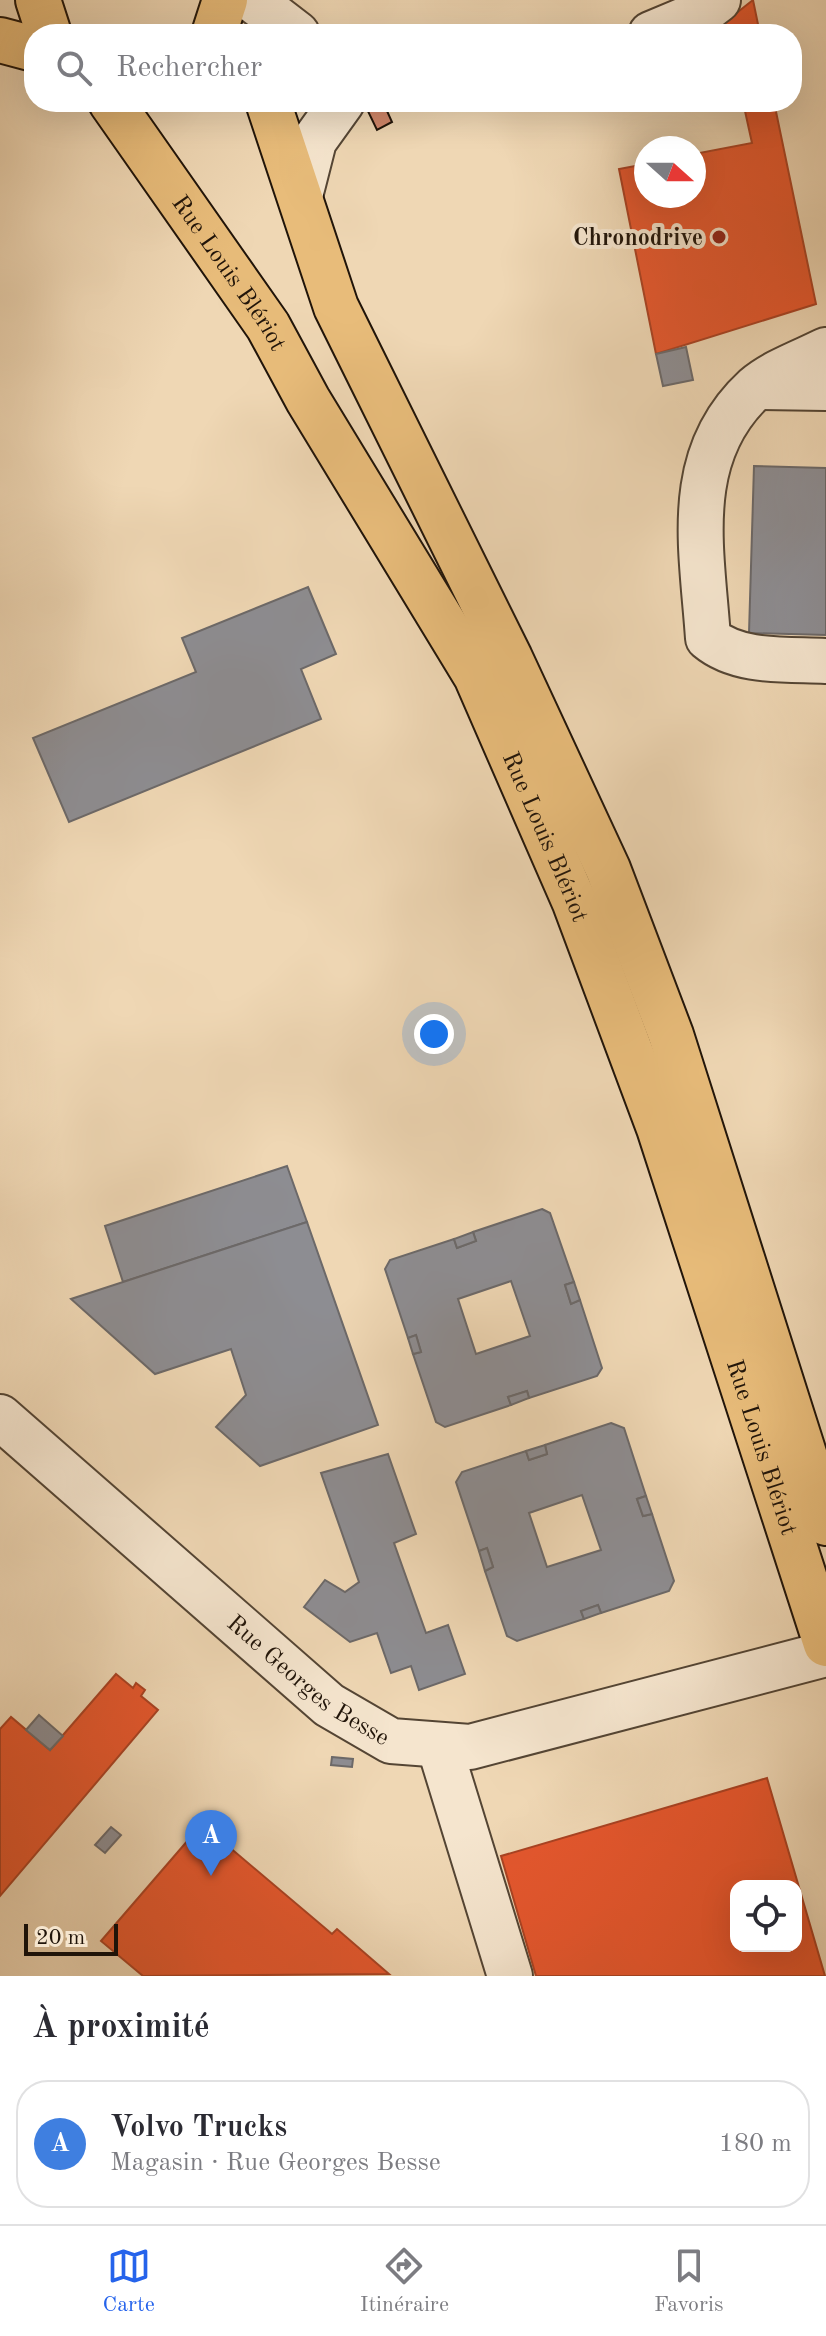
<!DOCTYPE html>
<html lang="fr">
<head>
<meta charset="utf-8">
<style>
  :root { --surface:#fff; --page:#f2f2f3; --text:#2b2b33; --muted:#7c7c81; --line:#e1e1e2; --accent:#2563eb }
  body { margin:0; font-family:"Old Standard TT",serif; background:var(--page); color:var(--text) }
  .controls { position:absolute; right:24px; bottom:24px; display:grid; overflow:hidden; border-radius:16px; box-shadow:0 8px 32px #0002 }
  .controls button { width:72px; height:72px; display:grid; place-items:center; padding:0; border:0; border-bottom:2px solid var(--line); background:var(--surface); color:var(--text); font:40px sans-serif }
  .compass { position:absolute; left:634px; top:136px; width:72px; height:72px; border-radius:50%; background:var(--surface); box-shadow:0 8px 32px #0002; rotate:111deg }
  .scale { position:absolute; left:24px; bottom:20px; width:94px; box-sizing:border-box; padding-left:8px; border:4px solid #201409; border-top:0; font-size:22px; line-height:28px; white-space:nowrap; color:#201409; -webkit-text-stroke:6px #f5e5ce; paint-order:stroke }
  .you { position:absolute; left:434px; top:1034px; width:28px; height:28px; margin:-20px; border:6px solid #fff; border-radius:50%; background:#1a73e8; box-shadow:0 0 0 12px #1a73e833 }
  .badge { display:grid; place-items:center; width:52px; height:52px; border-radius:50%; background:var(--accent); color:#fff; font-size:26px; font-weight:700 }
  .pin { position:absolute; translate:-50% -66px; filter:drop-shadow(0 2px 4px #0008) }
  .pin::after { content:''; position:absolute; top:42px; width:28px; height:24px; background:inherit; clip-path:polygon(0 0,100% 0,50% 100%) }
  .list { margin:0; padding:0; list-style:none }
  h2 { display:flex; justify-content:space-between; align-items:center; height:104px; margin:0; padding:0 32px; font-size:34px }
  h2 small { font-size:26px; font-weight:400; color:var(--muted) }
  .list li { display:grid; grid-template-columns:52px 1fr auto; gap:24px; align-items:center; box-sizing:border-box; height:128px; margin:0 16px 16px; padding:0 16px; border:2px solid var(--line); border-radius:32px }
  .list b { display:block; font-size:30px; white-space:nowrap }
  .list p { margin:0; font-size:26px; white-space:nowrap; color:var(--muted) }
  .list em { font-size:26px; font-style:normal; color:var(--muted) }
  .icon { flex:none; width:44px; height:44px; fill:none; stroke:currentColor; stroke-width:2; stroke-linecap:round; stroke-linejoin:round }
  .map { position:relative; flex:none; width:826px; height:1976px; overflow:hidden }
  .search { position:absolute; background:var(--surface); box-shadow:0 8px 32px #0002; left:24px; right:24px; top:24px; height:88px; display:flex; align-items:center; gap:20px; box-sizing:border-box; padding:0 28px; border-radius:32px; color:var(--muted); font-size:30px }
  .sheet { height:248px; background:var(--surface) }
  nav { display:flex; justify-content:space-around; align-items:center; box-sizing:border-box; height:112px; border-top:2px solid var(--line); background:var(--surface); font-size:22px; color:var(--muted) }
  nav a { display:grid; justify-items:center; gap:4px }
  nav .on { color:var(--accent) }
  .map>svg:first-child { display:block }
</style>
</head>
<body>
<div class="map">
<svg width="826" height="1976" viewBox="0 0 826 1976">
  <rect width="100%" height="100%" fill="#efd7b4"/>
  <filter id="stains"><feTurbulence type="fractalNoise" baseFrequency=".0025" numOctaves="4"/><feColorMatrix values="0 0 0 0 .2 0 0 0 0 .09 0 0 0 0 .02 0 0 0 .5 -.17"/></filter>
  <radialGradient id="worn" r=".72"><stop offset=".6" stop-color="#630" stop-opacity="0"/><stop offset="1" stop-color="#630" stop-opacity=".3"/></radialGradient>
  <g fill="#e4572e" stroke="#a94323" stroke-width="2" fill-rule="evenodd">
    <path d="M753,0L760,34H710Z"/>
    <path d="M743,102H774L816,304L656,354L619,169L646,164V196H694V154L752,143Z"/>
    <path d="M116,1674L133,1688L136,1683L145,1690L141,1696L158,1710L0,1896V1729L11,1717L50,1750Z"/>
    <path d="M767,1778L825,1976H536L501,1856ZM736,1886H796V1946H736Z"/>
    <path d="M202,1824L332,1934L337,1929L389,1974L143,1976L101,1941Z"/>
  </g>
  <g fill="#8d8d92" stroke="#6c6969" stroke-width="2" fill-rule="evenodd">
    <path d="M686,347L693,380L663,386L656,354Z"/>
    <path d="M754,466L826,468V635L749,633Z"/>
    <path d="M308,587L336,654L301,669L321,719L69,822L33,738L196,672L182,638Z"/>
    <path d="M287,1166L307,1222L123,1282L105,1226Z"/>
    <path d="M542,1209L550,1213L574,1282L565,1285L571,1304L580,1300L602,1368L597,1376L529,1398L527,1391L508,1397L511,1405L445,1427L436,1422L413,1354L421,1352L416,1335L408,1338L385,1269L390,1260L454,1239L457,1248L476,1241L473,1232ZM511,1281L530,1336L476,1354L458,1299Z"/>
    <path d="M307,1222L378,1425L260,1466L216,1427L246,1395L231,1349L155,1374L71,1299Z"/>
    <path d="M473,1232L476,1241L457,1248L454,1239Z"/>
    <path d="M574,1282L580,1300L571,1304L565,1285Z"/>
    <path d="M416,1335L421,1352L413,1354L408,1338Z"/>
    <path d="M527,1391L529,1398L511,1405L508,1397Z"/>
    <path d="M611,1423L624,1428L646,1496L637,1499L643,1516L652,1514L674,1581L669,1591L601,1613L598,1605L581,1611L584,1619L517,1641L507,1636L485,1571L493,1567L487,1548L479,1551L456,1482L462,1472L526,1451L529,1460L547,1454L545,1445ZM582,1495L601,1550L547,1567L529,1513Z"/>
    <path d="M545,1445L547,1454L529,1460L526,1451Z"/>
    <path d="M388,1454L416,1534L394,1543L426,1633L448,1625L465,1674L419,1690L411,1666L391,1673L377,1633L350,1642L304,1607L325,1580L345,1592L359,1582L321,1473Z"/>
    <path d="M646,1496L652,1514L643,1516L637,1499Z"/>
    <path d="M487,1548L493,1567L485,1571L479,1551Z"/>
    <path d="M598,1605L601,1613L584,1619L581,1611Z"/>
    <path d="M39,1715L63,1736L50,1750L26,1730Z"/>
    <path d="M332,1757L353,1759L352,1767L331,1765Z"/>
    <path d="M111,1827L121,1835L105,1853L95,1845Z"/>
  </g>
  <path fill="#d3886c" stroke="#201409" stroke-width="2" d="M371,102H383L392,122L377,130L365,105Z"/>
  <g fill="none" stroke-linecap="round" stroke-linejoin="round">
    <defs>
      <g id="minor">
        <path d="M253,0L297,34"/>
        <path d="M651,34L701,13L718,0"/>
        <path d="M300,196L314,141L342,102"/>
        <path d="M826,350C804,361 773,372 755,388C681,456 702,549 708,638C739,664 788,659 826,661"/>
        <path d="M759,387L826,388"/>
        <path id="s1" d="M0,1417L329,1705L391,1741L470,1747L826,1654"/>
        <path d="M439,1745L510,1976"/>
      </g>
      <g id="major">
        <path d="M38,0L49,34"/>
        <path d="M214,34L225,0"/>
        <path d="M0,40L34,49"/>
        <path id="s2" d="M111,102L268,326L308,400L476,676L575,903L659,1128L826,1644"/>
        <path d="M268,102L336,307L510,658L608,869L671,1035L826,1523"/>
      </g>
    </defs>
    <use href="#minor" stroke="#544534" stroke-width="48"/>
    <use href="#major" stroke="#201409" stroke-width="48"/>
    <use href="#minor" stroke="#f5e5ce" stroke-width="44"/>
    <use href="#major" stroke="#e8bc7a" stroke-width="44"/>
  </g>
  <circle fill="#8f2418" stroke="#f5e5ce" stroke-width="3" cx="719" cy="237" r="8"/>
  <g text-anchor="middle" stroke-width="8" stroke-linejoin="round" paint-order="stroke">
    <g font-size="24" font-weight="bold" fill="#201409" stroke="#f5e5ce" text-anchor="end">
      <text x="703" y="245">Chronodrive</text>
    </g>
    <g font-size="24" fill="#201409" stroke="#f5e5ce">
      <text dy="8" stroke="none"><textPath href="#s2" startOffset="208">Rue Louis Blériot</textPath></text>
      <text dy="8" stroke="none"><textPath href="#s2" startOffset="856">Rue Louis Blériot</textPath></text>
      <text dy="8" stroke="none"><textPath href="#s2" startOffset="1504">Rue Louis Blériot</textPath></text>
      <text dy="8" stroke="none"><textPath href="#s1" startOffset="406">Rue Georges Besse</textPath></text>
    </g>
  </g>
  <rect width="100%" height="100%" filter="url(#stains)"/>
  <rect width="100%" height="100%" fill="url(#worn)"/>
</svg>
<div class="controls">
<button><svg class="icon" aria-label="locate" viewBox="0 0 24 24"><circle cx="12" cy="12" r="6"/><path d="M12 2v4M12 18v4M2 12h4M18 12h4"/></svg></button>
</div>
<svg class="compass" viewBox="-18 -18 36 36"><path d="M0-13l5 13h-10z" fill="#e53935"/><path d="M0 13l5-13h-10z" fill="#7c7c81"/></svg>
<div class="scale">20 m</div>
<div class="you"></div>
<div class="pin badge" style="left:211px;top:1876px;background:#3f7fe0">A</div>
<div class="search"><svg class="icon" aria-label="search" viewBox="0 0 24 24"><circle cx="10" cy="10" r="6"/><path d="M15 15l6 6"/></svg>Rechercher</div>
</div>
<section class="sheet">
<h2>À proximité<small></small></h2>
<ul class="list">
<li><span class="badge" style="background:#3f7fe0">A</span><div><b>Volvo Trucks</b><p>Magasin · Rue Georges Besse</p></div><em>180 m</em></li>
</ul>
</section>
<nav>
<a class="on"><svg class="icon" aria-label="map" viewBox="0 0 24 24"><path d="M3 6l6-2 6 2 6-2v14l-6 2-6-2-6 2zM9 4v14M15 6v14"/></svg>Carte</a>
<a><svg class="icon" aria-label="directions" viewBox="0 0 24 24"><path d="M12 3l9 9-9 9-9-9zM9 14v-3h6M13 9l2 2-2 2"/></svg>Itinéraire</a>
<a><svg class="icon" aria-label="saved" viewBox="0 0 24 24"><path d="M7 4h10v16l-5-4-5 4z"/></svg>Favoris</a>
</nav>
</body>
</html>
